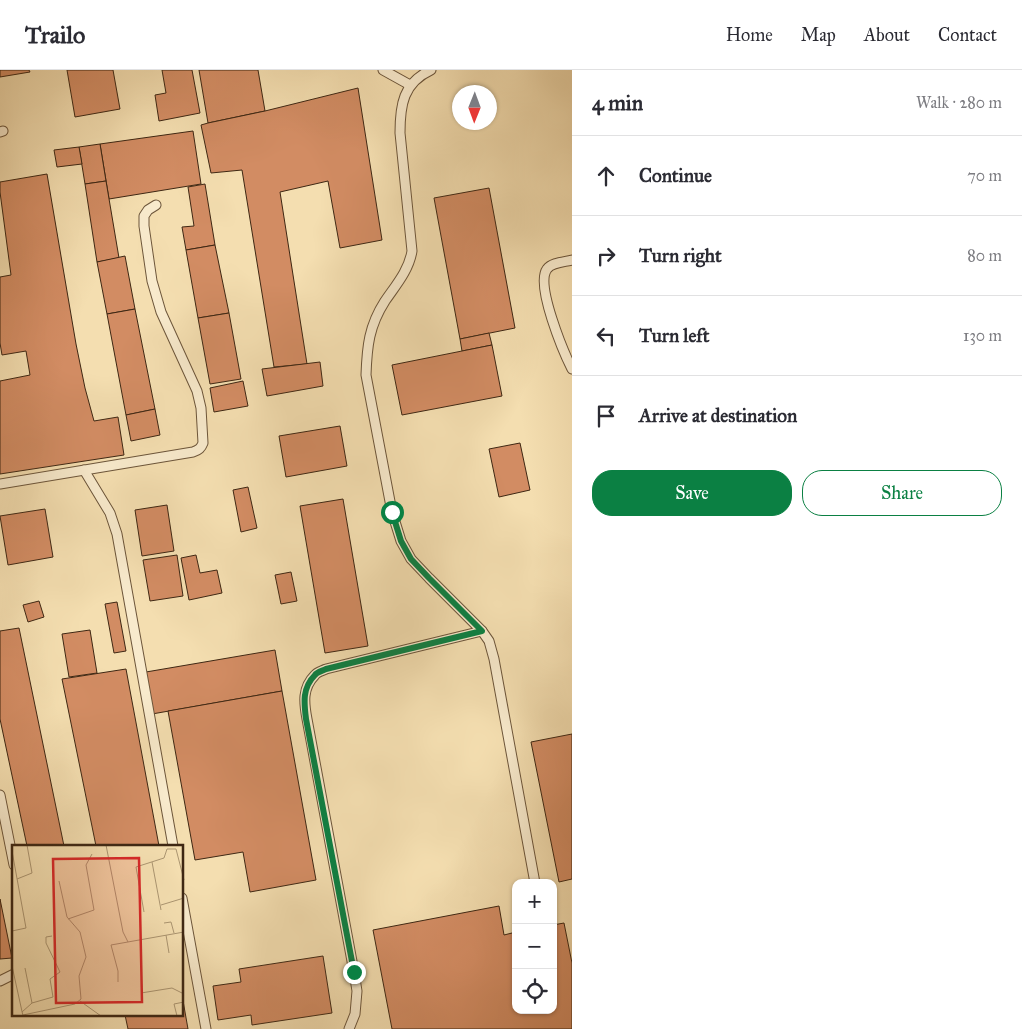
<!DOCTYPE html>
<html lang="en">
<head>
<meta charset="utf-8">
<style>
  :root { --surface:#fff; --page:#f2f2f3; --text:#2b2b33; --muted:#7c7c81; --line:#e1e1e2; --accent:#0b8043 }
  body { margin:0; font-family:"IM FELL Great Primer",serif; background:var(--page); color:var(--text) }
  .controls { position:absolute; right:15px; bottom:15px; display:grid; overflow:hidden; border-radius:10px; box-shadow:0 1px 4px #0004 }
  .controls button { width:45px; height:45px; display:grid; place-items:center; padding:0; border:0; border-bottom:1px solid var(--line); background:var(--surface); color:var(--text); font:25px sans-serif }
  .compass { position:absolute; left:452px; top:15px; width:45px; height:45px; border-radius:50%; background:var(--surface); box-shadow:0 1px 4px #0004; rotate:181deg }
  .stop { position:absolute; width:15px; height:15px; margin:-11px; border:4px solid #0b8043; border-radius:50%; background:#fff }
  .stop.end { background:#0b8043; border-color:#fff; box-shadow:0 1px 5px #0008 }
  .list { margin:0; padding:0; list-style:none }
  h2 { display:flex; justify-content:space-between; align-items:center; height:65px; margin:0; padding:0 20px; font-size:21px }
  h2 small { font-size:16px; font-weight:400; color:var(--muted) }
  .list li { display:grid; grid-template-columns:32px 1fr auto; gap:15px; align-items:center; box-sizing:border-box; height:80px; padding:0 20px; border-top:1px solid var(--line) }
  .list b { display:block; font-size:19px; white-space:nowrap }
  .list em { font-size:16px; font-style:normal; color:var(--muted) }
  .actions { display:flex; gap:10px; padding:15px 20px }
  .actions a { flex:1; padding:11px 0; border:1px solid var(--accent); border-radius:20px; text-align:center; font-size:18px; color:var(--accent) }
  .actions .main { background:var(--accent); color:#fff }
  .icon { flex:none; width:28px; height:28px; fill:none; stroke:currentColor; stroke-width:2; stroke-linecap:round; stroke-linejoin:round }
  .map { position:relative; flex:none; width:572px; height:959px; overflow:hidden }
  header { display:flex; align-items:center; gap:30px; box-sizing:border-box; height:70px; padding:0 25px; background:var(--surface); border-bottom:1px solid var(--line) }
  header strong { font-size:24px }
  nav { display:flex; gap:28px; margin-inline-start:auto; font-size:18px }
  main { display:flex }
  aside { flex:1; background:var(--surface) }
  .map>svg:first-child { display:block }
</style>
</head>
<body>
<header>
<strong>Trailo</strong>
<nav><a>Home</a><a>Map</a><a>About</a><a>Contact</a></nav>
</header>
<main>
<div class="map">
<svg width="572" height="959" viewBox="0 0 572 959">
  <rect width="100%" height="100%" fill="#f4deb0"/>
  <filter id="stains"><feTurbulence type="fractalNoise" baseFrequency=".004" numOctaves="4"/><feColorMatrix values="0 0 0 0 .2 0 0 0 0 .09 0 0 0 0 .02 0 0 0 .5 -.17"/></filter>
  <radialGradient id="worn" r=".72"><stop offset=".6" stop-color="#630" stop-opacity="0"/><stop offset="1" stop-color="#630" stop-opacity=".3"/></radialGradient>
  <g fill="#d28c63" stroke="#3e2713">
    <path d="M0,0H29L30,2L0,7Z"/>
    <path d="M67,0H113L120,39L75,47Z"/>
    <path d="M162,0H192L200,43L159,51L155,25L166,23Z"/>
    <path d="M199,0H258L265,41L208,53Z"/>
    <path d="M358,18L382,170L340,178L328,111L280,122L307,294L274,297L242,100L211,103L201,55L208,53L265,41Z"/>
    <path d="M193,61L201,114L109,129L100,74Z"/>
    <path d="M100,74L106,111L85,114L79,77Z"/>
    <path d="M79,77L82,94L57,97L54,80Z"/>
    <path d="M47,104L76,274L85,318L94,351L118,347L124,385L0,404V311L30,305L26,281L2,285L0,273V207L11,205L0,122V112Z"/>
    <path d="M106,111L119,188L97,192L85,114Z"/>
    <path d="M205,114L215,175L186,180L182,157L194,156L188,117Z"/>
    <path d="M489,118L515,258L460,269L434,128Z"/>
    <path d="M215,175L229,243L198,248L186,180Z"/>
    <path d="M125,186L135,239L107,244L97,192Z"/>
    <path d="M135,239L155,339L126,345L107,244Z"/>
    <path d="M229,243L241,309L210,314L198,248Z"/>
    <path d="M489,263L492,275L462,281L460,269Z"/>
    <path d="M492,275L502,326L402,345L392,295Z"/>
    <path d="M320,292L323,316L267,326L262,299Z"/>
    <path d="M243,311L248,336L214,342L210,318Z"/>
    <path d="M155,339L160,365L131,371L126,345Z"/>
    <path d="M340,356L347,396L286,407L279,366Z"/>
    <path d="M520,373L530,420L499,427L489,379Z"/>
    <path d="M248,417L257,458L241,462L233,420Z"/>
    <path d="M343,429L368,576L325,583L300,436Z"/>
    <path d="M167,435L174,481L142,486L135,440Z"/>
    <path d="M45,439L53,487L8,495L0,446Z"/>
    <path d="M177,485L183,526L150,531L143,490Z"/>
    <path d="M196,485L200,503L217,500L222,523L189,530L181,488Z"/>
    <path d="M291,502L297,531L281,534L275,505Z"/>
    <path d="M39,531L44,547L28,552L23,535Z"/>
    <path d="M117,532L126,581L114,583L105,534Z"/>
    <path d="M19,558L64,776H27L0,649V561Z"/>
    <path d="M90,560L97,603L69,607L62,564Z"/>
    <path d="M275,580L282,621L152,644L146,602Z"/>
    <path d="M126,599L159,776H96L62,609Z"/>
    <path d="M282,621L316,810L250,822L243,782L195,790L168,641Z"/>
    <path d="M572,664V809L559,812L531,672Z"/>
    <path d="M0,829L12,888L0,889Z"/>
    <path d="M499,836L504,865L516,862V940H553V855L564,853L572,893V959H392L373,860Z"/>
    <path d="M323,886L332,943L252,955L251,945L218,950L213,916L241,912L239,899Z"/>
    <path d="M182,925L188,959H128L125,945H182Z"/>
  </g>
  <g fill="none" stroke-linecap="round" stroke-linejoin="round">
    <defs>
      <g id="lane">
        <path d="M383,0L410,15"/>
        <path d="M431,0C403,13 400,35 400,63L412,181C409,200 396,215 385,231C369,256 367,276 366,305L392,442L401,471L411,489L429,508L482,561L489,571L494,589L535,813"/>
        <path d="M0,62L3,61"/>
        <path d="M572,190C565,192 552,192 547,199C535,215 564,283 572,299"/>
        <path d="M84,400L110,443L117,464L173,776"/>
        <path d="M0,414L193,382C199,380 201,378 203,373L201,338L197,321L161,242L152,211L144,156V146L148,140L156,135"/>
        <path d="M0,725L14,795"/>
        <path d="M182,828L206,959"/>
        <path d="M0,911L14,904"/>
        <path d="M349,959L355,944L357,921L354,902L307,649C304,633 302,618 315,605C317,602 322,601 326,599L482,561"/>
      </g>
    </defs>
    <use href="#lane" stroke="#6c553a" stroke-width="11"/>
    <use href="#lane" stroke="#f8eacc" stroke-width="9"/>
  </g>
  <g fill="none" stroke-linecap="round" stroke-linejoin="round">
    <path stroke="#0b8043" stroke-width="6" d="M354,902L306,649C304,633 302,618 315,605C317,602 322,601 326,599L482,561L429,508L411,489L401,471L392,442"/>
  </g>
  <g transform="translate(12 775)">
    <rect width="171" height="171" fill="#f4deb0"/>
    <path fill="none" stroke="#ab9571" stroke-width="1" d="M94,0L111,87L116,97M0,6L14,83L0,86M140,17L149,65M5,34L20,28L15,0M149,60L172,53M132,67L124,22L152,13L155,4H164L172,35M56,74L82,65L74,20L80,9M152,78L159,77L162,88M154,90L157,108M0,121L11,171M106,137V126L99,100L172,87M129,148L160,143L172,149M68,156L89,171M20,158L41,152L38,134L48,127L34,98V92L40,91M10,167L20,158L13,123M11,170L63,159L69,154L67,131L74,112L68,87L55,72L47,36M165,171L162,159L172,157"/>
    <path fill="#d62828" fill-opacity="0.15" stroke="#d62828" stroke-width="2.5" d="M127,13L130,157L44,158L41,14Z"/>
    <rect width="171" height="171" fill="none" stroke="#3e2713" stroke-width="2.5"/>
  </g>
  <rect width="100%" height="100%" filter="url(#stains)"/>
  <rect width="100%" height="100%" fill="url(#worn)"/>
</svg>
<div class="controls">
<button>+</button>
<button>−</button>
<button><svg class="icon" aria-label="locate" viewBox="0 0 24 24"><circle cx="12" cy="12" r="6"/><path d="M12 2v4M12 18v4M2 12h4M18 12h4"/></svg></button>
</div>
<svg class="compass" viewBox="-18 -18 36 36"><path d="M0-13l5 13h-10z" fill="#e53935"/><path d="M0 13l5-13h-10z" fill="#7c7c81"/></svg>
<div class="stop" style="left:392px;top:442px"></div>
<div class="stop end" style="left:354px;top:902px"></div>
</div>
<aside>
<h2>4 min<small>Walk · 280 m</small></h2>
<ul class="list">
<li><svg class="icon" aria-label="ahead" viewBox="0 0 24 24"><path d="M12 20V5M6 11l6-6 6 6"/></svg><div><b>Continue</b></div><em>70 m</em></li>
<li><svg class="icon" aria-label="right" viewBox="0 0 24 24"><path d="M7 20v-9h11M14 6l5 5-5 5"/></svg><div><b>Turn right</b></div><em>80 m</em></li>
<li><svg class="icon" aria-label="left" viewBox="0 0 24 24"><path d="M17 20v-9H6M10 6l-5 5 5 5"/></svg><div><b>Turn left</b></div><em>130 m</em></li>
<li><svg class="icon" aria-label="arrive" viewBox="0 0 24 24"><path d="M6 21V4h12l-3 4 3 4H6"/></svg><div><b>Arrive at destination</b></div></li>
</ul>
<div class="actions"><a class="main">Save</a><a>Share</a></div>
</aside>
</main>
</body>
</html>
